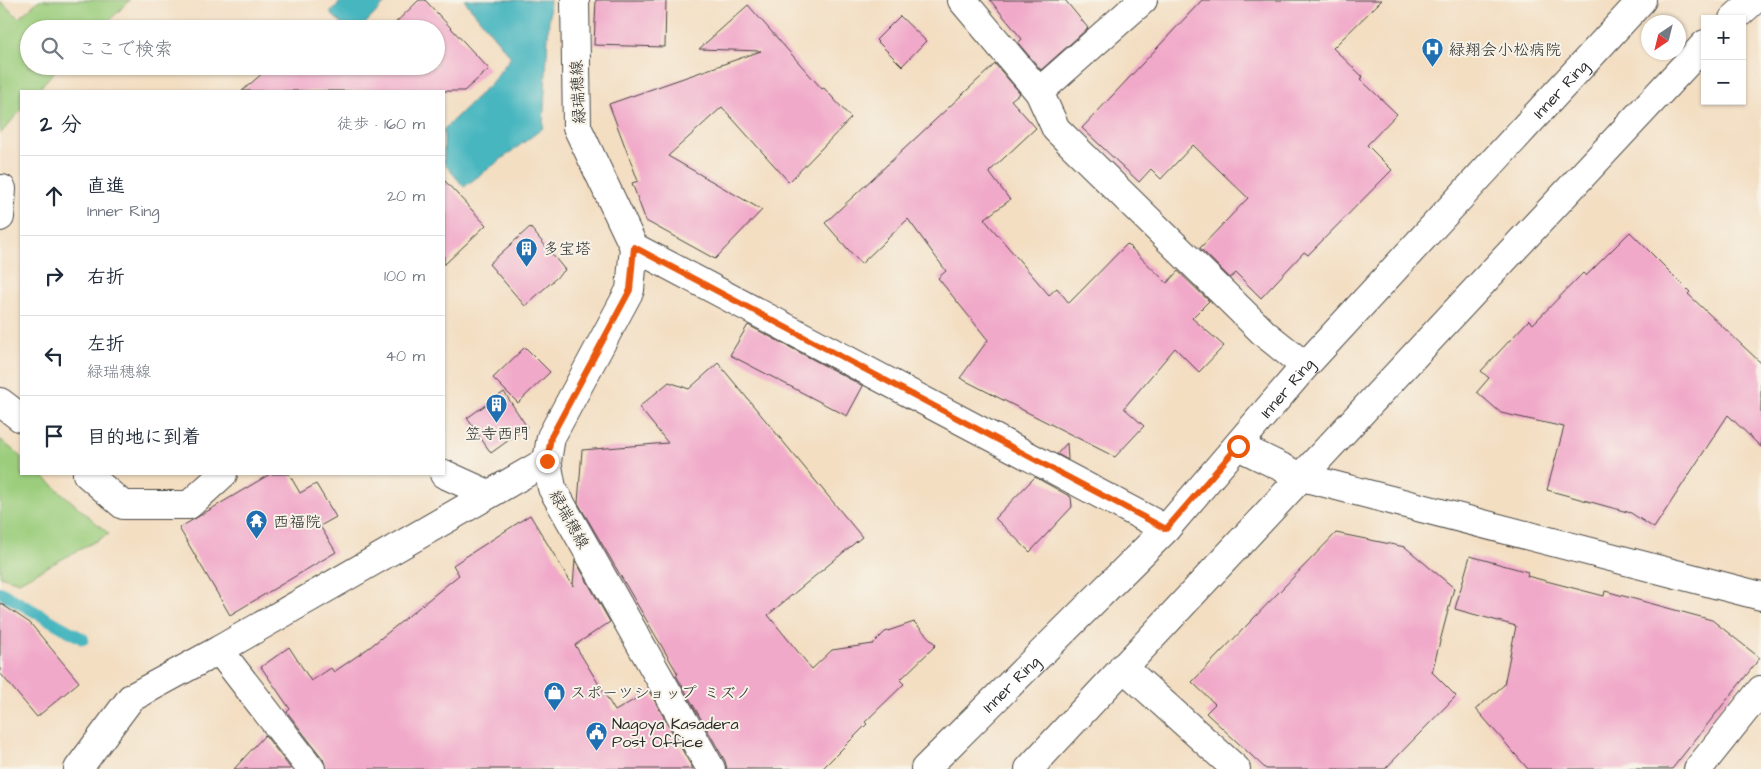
<!DOCTYPE html>
<html lang="ja">
<head>
<meta charset="utf-8">
<style>
  :root { --surface:#fff; --page:#f2f2f3; --text:#1f2937; --muted:#747a83; --line:#e0e1e3 }
  body { margin:0; font-family:"Architects Daughter","Klee One",sans-serif; background:var(--page); color:var(--text) }
  .controls { position:absolute; right:15px; top:15px; display:grid; overflow:hidden; border-radius:0px; box-shadow:0 1px 4px #0004 }
  .controls button { width:45px; height:45px; display:grid; place-items:center; padding:0; border:0; border-bottom:1px solid var(--line); background:var(--surface); color:var(--text); font:25px sans-serif }
  .compass { position:absolute; left:1641px; top:15px; width:45px; height:45px; border-radius:50%; background:var(--surface); box-shadow:0 1px 4px #0004; rotate:215deg }
  .stop { position:absolute; width:15px; height:15px; margin:-11px; border:4px solid #ea580c; border-radius:50%; background:#fff }
  .stop.end { background:#ea580c; border-color:#fff; box-shadow:0 1px 5px #0008 }
  .list { margin:0; padding:0; list-style:none }
  h2 { display:flex; justify-content:space-between; align-items:center; height:65px; margin:0; padding:0 20px; font-size:21px }
  h2 small { font-size:16px; font-weight:400; color:var(--muted) }
  .list li { display:grid; grid-template-columns:32px 1fr auto; gap:15px; align-items:center; box-sizing:border-box; height:80px; padding:0 20px; border-top:1px solid var(--line) }
  .list b { display:block; font-size:19px; white-space:nowrap }
  .list p { margin:0; font-size:16px; white-space:nowrap; color:var(--muted) }
  .list em { font-size:16px; font-style:normal; color:var(--muted) }
  .icon { flex:none; width:28px; height:28px; fill:none; stroke:currentColor; stroke-width:2; stroke-linecap:round; stroke-linejoin:round }
  .map { position:relative; flex:none; width:1761px; height:769px; overflow:hidden }
  .search { position:absolute; background:var(--surface); box-shadow:0 1px 4px #0004; left:20px; top:20px; width:425px; height:55px; display:flex; align-items:center; gap:12px; box-sizing:border-box; padding:0 18px; border-radius:28px; color:var(--muted); font-size:19px }
  .panel { position:absolute; background:var(--surface); box-shadow:0 1px 4px #0004; left:20px; top:90px; width:425px; height:385px; border-radius:0px }
  .map>svg:first-child { display:block }
</style>
</head>
<body>
<div class="map">
<svg width="1761" height="769" viewBox="0 0 1761 769">
  <rect width="100%" height="100%" fill="#f7f3e8"/>
  <filter id="ink" filterUnits="userSpaceOnUse"><feTurbulence type="fractalNoise" baseFrequency=".02" numOctaves="2"/><feDisplacementMap in="SourceGraphic" scale="10" xChannelSelector="R" yChannelSelector="G"/><feConvolveMatrix kernelMatrix="1 2 1 2 8 2 1 2 1" color-interpolation-filters="sRGB"/></filter>
  <filter id="wash" filterUnits="userSpaceOnUse"><feTurbulence type="fractalNoise" baseFrequency=".0096" numOctaves="4" result="noise"/><feDisplacementMap in="SourceGraphic" scale="20" xChannelSelector="R" yChannelSelector="G"/><feGaussianBlur stdDeviation="1.12" result="paint"/><feColorMatrix in="noise" values="0 0 0 0 0 0 0 0 0 0 0 0 0 0 0 0 0 1.4 0 .05"/><feComposite in="paint" operator="in"/></filter>
  <g filter="url(#wash)">
    <rect width="100%" height="100%" fill="#f3dec2"/>
    <g fill="#9bcd7d" stroke="#637c54">
      <path d="M39,0H130L101,29H29V66H59L37,91H21V110L0,134V1L19,18Z"/>
      <path d="M0,439L21,457V474H40L109,534L19,582L0,576Z"/>
    </g>
    <g fill="#47b6bf" stroke="#397075">
      <path d="M342,0H388L360,29H348L330,13Z"/>
      <path d="M464,0H550L543,128L464,187L444,163V129L492,82L511,57Z"/>
    </g>
    <g fill="none" stroke-linecap="round" stroke-linejoin="round">
      <path stroke="#47b6bf" stroke-width="12" d="M0,592L83,639"/>
    </g>
    <g id="blocks">
      <g fill="#f1a9c9">
        <path d="M419,0H425L489,69L464,91H242L271,66H436V29H389Z"/>
        <path d="M596,0H666L665,47L594,45Z"/>
        <path d="M990,0H1065L1088,28L1041,70L1018,43L1022,39Z"/>
        <path d="M1202,0H1382L1333,48L1363,77L1360,79L1397,114L1367,145L1392,170L1308,255L1304,252L1261,298L1236,273L1230,278L1200,248L1248,198L1193,145L1161,179L1151,169L1139,182L1082,128Z"/>
        <path d="M748,5L822,89L824,88L851,118L789,182L722,107L668,156L762,210L715,259L646,221L632,183L638,181L609,104L761,51L699,49Z"/>
        <path d="M900,16L926,41L902,66L876,40Z"/>
        <path d="M995,64L1020,93L1011,100L1036,128L989,172L1010,200L984,219L1049,295L1057,288L1069,303L1127,244L1167,283L1178,271L1209,301L1192,318L1224,346L1199,372L1175,348L1124,408L1144,426L1115,457L960,378L988,340L938,278L946,271L908,219L861,264L825,223Z"/>
        <path d="M444,180L486,225L444,265Z"/>
        <path d="M530,227L565,270L525,306L489,264Z"/>
        <path d="M1630,232L1690,292L1688,294L1761,363V447L1728,415L1654,528L1631,513L1547,490L1564,427L1501,413L1477,392L1489,378L1481,371L1529,320L1533,324L1583,273L1586,276Z"/>
        <path d="M748,325L863,386L847,416L730,355Z"/>
        <path d="M525,347L550,372L518,403L493,378Z"/>
        <path d="M718,363L862,537L768,615L812,669L832,650L873,644L885,632L914,622L936,645L900,680L904,684L865,722L867,724L822,769H727L725,761L676,675L678,674L578,503L582,450L668,443L639,407L669,382L689,389Z"/>
        <path d="M504,392L527,427L491,453L467,418Z"/>
        <path d="M1067,443L1068,460L1057,454Z"/>
        <path d="M270,474H289L300,493L316,484L336,517L320,526L336,552L230,615L179,528Z"/>
        <path d="M1035,477L1071,497L1072,507L1030,552L995,518Z"/>
        <path d="M530,515L573,586L575,560L610,622L575,645L615,711L649,691L693,769H326L323,759L287,712L290,709L261,667L289,647L311,681L331,668L334,672L370,647L459,575L453,565Z"/>
        <path d="M1336,533L1405,547L1454,588L1432,672L1456,696L1385,769H1266L1206,713L1215,704L1192,682Z"/>
        <path d="M1470,556L1528,572L1527,576L1604,596L1605,591L1712,620L1760,658L1672,769H1528L1476,709L1504,685L1516,626L1455,609Z"/>
        <path d="M0,603L30,623L79,682L37,717L0,673Z"/>
        <path d="M265,735L291,769H234Z"/>
      </g>
    </g>
  </g>
  <g filter="url(#ink)">
    <use href="#blocks" fill-opacity="0" stroke="#494642" stroke-width="1"/>
    <g fill="none" stroke-linecap="round" stroke-linejoin="round">
      <defs>
        <g id="minor">
          <path d="M962,0L1039,92L1056,129L1265,334L1305,366"/>
          <path d="M1039,92L1143,0"/>
          <path d="M0,217L2,189"/>
          <path d="M634,247L1166,529"/>
          <path d="M0,402L21,418"/>
          <path d="M1238,446L1302,477L1761,596"/>
          <path d="M87,474L123,505H189L223,474"/>
          <path d="M444,474L488,494"/>
          <path d="M219,650L311,769"/>
          <path d="M1123,667L1236,769"/>
          <path d="M78,769L131,698L219,650L547,461"/>
          <path d="M1698,769L1761,690"/>
        </g>
        <g id="major">
          <path d="M575,0L577,127L634,247L630,290L551,437L547,461L552,488L711,769"/>
          <path d="M1733,19L1754,0"/>
          <path id="s1" d="M925,769L1166,529L1305,366L1642,0"/>
          <path d="M1029,769L1705,44"/>
        </g>
      </defs>
      <use href="#minor" stroke="#494642" stroke-width="30"/>
      <use href="#major" stroke="#494642" stroke-width="30"/>
      <use href="#minor" stroke="#fff" stroke-width="28"/>
      <use href="#major" stroke="#fff" stroke-width="28"/>
    </g>
  </g>
  <g fill="none" stroke-linecap="round" stroke-linejoin="round" filter="url(#ink)">
    <path stroke="#ea580c" stroke-width="6" d="M547,461L551,437L630,290L634,247L1166,529L1238,446"/>
  </g>
  <defs>
    <symbol id="hospital-pin" viewBox="-11 -11 22 30"><path d="M0 17L-7.5 6A9.5 9.5 0 1 1 7.5 6Z" fill="#1f6fb2" stroke="#f7f3e8"/><path d="M-5-5h3v3.5h4V-5h3V5h-3V1.5h-4V5h-3Z" fill="#fff"/></symbol>
    <symbol id="building-pin" viewBox="-11 -11 22 30"><path d="M0 17L-7.5 6A9.5 9.5 0 1 1 7.5 6Z" fill="#1f6fb2" stroke="#f7f3e8"/><path d="M-4-6H4V6H1V3H-1V6H-4ZM-2.5-4.3h1.7v1.8h-1.7ZM.8-4.3h1.7v1.8H.8ZM-2.5-1h1.7V.8h-1.7ZM.8-1h1.7V.8H.8Z" fill="#fff"/></symbol>
    <symbol id="temple-pin" viewBox="-11 -11 22 30"><path d="M0 17L-7.5 6A9.5 9.5 0 1 1 7.5 6Z" fill="#1f6fb2" stroke="#f7f3e8"/><path d="M0-6L5-2H3V0L6.5 2.5H4V6H1.5V3h-3V6H-4V2.5H-6.5L-3 0V-2H-5Z" fill="#fff"/></symbol>
    <symbol id="shop-pin" viewBox="-11 -11 22 30"><path d="M0 17L-7.5 6A9.5 9.5 0 1 1 7.5 6Z" fill="#1f6fb2" stroke="#f7f3e8"/><path d="M-5-2.5h2.3a2.7 3.5 0 0 1 5.4 0H5L5.5 6h-11ZM-1.5-2.5h3a1.5 2.3 0 0 0-3 0Z" fill="#fff"/></symbol>
    <symbol id="civic-pin" viewBox="-11 -11 22 30"><path d="M0 17L-7.5 6A9.5 9.5 0 1 1 7.5 6Z" fill="#1f6fb2" stroke="#f7f3e8"/><path d="M-.6-6.5H3V-4.5H.6V-3L4-1V1h2V6H-6V1h2V-1L-.6-3ZM-1.2 2.5V6h2.4V2.5Z" fill="#fff"/></symbol>
  </defs>
  <g fill-rule="evenodd">
    <use href="#hospital-pin" x="1420" y="36" width="25" height="34"/>
    <use href="#building-pin" x="514" y="236" width="25" height="34"/>
    <use href="#building-pin" x="484" y="392" width="25" height="34"/>
    <use href="#temple-pin" x="244" y="508" width="25" height="34"/>
    <use href="#shop-pin" x="542" y="680" width="25" height="34"/>
    <use href="#civic-pin" x="584" y="720" width="25" height="34"/>
  </g>
  <g text-anchor="middle" stroke-width="4" stroke-linejoin="round" paint-order="stroke">
    <g font-size="16" fill="#2b2b2b" stroke="#f7f3e8" text-anchor="start">
      <text x="1449" y="55">緑翔会小松病院</text>
      <text x="543" y="254">多宝塔</text>
      <text x="497" y="439" text-anchor="middle">笠寺西門</text>
      <text x="273" y="527">西福院</text>
      <text x="570" y="698">スポーツショップ ミズノ</text>
      <text x="612" y="729">Nagoya Kasadera<tspan x="612" dy="18">Post Office</tspan></text>
    </g>
    <g font-size="16" fill="#2b2b2b" stroke="#f7f3e8">
      <text dy="6" stroke="none"><textPath href="#s1" startOffset="931">Inner Ring</textPath></text>
      <text transform="translate(577 92) rotate(-93)" y="6">緑瑞穂線</text>
      <text dy="6" stroke="none"><textPath href="#s1" startOffset="526">Inner Ring</textPath></text>
      <text transform="translate(570 519) rotate(61)" y="6">緑瑞穂線</text>
      <text dy="6" stroke="none"><textPath href="#s1" startOffset="121">Inner Ring</textPath></text>
    </g>
  </g>
</svg>
<div class="controls">
<button>+</button>
<button>−</button>
</div>
<svg class="compass" viewBox="-18 -18 36 36"><path d="M0-13l5 13h-10z" fill="#e53935"/><path d="M0 13l5-13h-10z" fill="#747a83"/></svg>
<div class="stop" style="left:1238px;top:446px"></div>
<div class="stop end" style="left:547px;top:461px"></div>
<div class="search"><svg class="icon" aria-label="search" viewBox="0 0 24 24"><circle cx="10" cy="10" r="6"/><path d="M15 15l6 6"/></svg>ここで検索</div>
<section class="panel">
<h2>2 分<small>徒歩 · 160 m</small></h2>
<ul class="list">
<li><svg class="icon" aria-label="ahead" viewBox="0 0 24 24"><path d="M12 20V5M6 11l6-6 6 6"/></svg><div><b>直進</b><p>Inner Ring</p></div><em>20 m</em></li>
<li><svg class="icon" aria-label="right" viewBox="0 0 24 24"><path d="M7 20v-9h11M14 6l5 5-5 5"/></svg><div><b>右折</b></div><em>100 m</em></li>
<li><svg class="icon" aria-label="left" viewBox="0 0 24 24"><path d="M17 20v-9H6M10 6l-5 5 5 5"/></svg><div><b>左折</b><p>緑瑞穂線</p></div><em>40 m</em></li>
<li><svg class="icon" aria-label="arrive" viewBox="0 0 24 24"><path d="M6 21V4h12l-3 4 3 4H6"/></svg><div><b>目的地に到着</b></div></li>
</ul>
</section>
</div>
</body>
</html>
